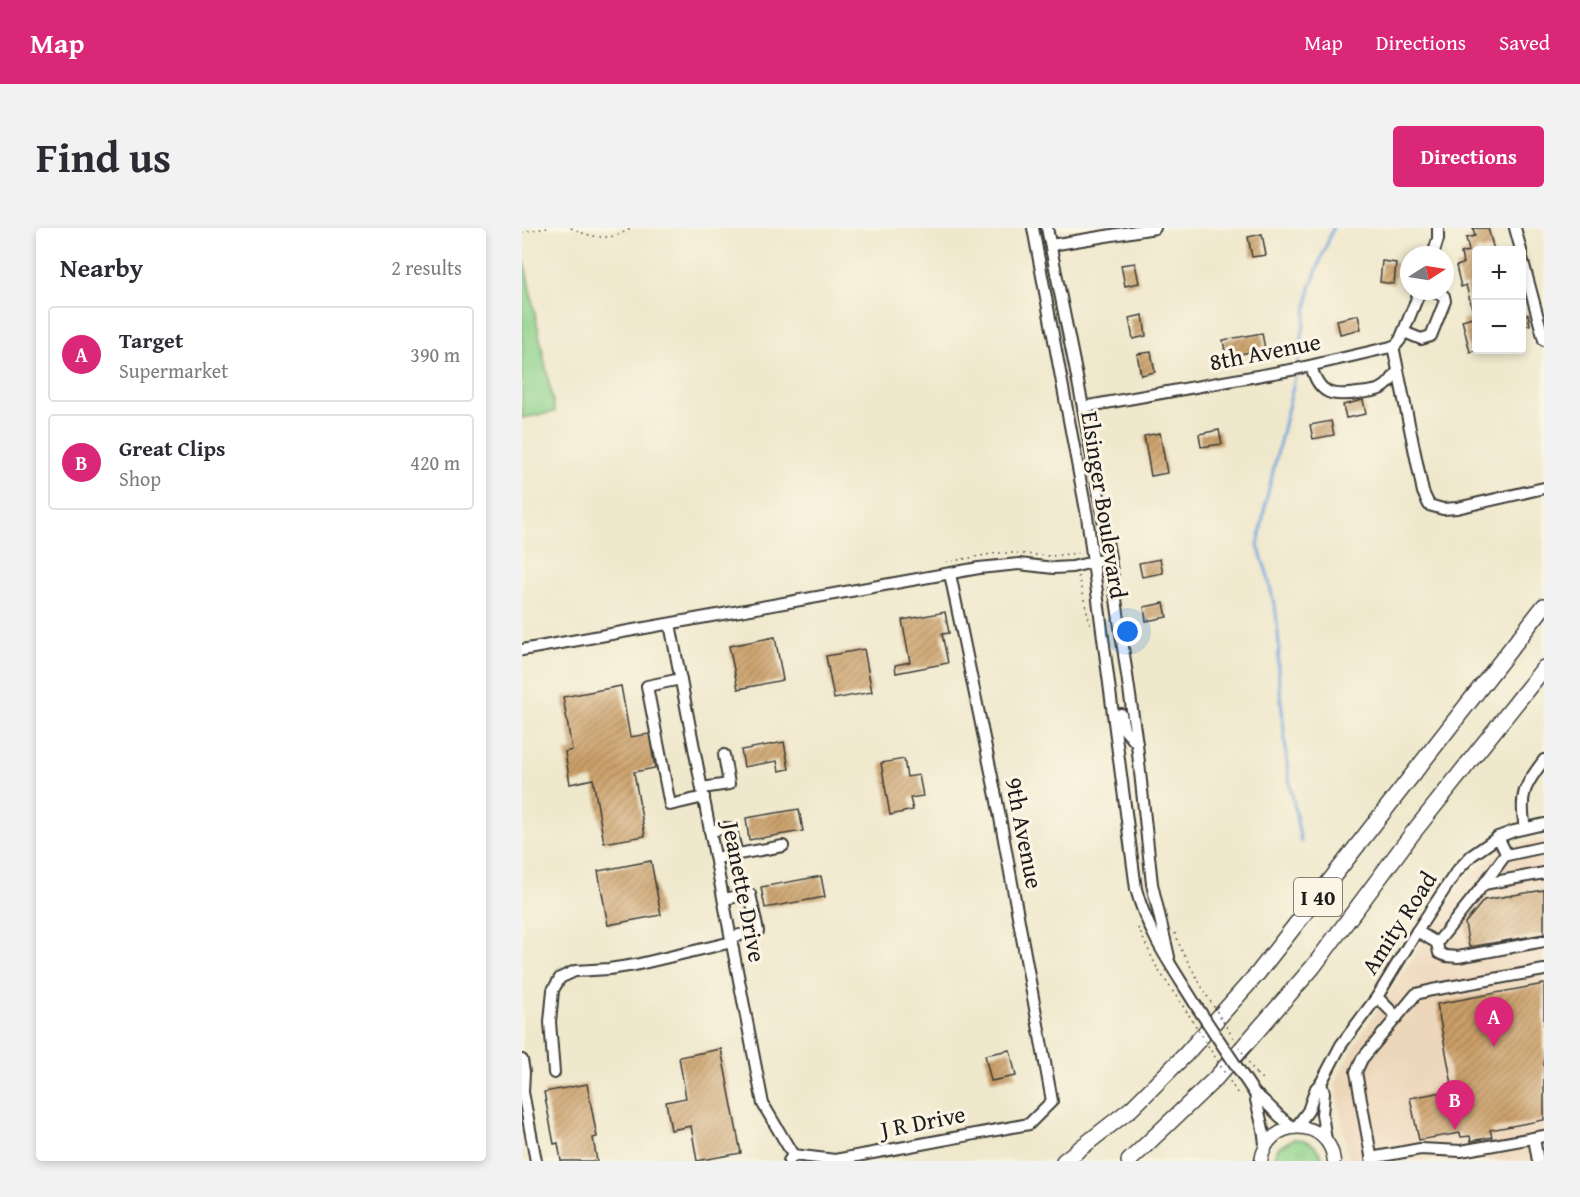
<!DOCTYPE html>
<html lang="en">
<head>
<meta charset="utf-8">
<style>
  :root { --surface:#fff; --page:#f2f2f3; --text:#2b2b33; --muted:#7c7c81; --line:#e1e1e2; --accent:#db2777 }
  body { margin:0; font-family:"Gentium Book Plus",serif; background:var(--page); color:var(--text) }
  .controls { position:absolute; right:18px; top:18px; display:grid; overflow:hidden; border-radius:6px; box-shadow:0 3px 9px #0003 }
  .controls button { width:54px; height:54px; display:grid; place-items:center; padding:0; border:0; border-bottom:2px solid var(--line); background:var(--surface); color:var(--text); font:30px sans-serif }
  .compass { position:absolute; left:878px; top:18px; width:54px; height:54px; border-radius:50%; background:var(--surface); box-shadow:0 3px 9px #0003; rotate:78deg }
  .you { position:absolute; left:606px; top:404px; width:21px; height:21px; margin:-15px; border:4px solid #fff; border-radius:50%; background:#1a73e8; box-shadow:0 0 0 9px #1a73e833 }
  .badge { display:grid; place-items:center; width:39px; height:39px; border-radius:50%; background:var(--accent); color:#fff; font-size:20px; font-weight:700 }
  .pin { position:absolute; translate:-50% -50px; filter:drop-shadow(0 2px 3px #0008) }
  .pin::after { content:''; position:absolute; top:32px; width:21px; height:18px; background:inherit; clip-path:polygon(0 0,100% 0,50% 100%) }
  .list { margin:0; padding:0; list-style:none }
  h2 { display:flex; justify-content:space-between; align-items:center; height:78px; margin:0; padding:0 24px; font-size:26px }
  h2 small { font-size:20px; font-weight:400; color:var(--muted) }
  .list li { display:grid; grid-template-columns:39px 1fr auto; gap:18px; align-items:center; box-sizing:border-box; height:96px; margin:0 12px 12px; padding:0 12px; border:2px solid var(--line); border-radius:6px }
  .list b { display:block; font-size:22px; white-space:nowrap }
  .list p { margin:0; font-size:20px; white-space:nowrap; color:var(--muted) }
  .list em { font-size:20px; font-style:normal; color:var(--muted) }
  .map { position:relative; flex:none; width:1022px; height:933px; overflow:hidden; border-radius:6px }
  header { display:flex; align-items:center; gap:36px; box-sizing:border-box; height:84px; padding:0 30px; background:var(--accent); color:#fff }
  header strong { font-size:28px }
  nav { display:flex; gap:33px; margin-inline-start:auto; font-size:21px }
  .intro { display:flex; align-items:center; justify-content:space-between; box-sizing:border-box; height:144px; padding:0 36px }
  h1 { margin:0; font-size:42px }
  .button { padding:15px 27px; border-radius:6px; background:var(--accent); color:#fff; font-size:21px; font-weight:700 }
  main { display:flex; gap:36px; padding:0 36px }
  aside { flex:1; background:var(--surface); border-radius:6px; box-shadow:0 3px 9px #0003 }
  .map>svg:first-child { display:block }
</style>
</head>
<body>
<header>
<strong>Map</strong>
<nav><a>Map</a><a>Directions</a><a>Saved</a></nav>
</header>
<div class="intro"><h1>Find us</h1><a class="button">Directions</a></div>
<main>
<aside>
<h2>Nearby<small>2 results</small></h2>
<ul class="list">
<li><span class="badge">A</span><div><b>Target</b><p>Supermarket</p></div><em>390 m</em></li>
<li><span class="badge">B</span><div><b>Great Clips</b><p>Shop</p></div><em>420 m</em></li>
</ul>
</aside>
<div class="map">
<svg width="1022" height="933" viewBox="0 0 1022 933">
  <defs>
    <pattern id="grass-tufts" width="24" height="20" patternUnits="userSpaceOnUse" patternTransform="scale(1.5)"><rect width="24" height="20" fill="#8dd28b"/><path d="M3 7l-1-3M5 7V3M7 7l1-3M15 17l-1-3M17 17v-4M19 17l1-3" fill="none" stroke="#79b477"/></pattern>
    <pattern id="building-hatch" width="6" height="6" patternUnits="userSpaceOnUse" patternTransform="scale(1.5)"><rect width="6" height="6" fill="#ca9f68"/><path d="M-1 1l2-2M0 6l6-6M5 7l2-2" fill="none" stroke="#a38155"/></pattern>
  </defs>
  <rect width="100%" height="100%" fill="#fcf5e5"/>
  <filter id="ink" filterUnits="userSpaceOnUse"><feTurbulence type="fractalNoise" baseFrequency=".0167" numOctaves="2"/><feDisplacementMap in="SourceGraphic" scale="12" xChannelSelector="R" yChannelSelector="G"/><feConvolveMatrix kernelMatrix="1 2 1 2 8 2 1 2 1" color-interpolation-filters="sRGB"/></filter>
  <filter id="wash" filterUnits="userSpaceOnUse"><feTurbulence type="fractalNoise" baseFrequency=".008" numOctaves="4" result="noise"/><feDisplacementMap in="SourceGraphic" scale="24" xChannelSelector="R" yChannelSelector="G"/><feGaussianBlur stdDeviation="1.35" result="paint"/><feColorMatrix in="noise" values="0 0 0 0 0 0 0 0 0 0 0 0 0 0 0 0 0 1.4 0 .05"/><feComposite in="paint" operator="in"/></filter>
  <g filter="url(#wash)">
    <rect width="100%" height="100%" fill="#efe8cc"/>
    <path fill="#edd7bb" d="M1022,611V933H827L813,854L837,810L946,647L988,618Z"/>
    <path fill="url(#grass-tufts)" stroke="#547754" stroke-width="1.5" d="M771,911C786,910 797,918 801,933H751L756,920Z"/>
    <path fill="#8dd28b" stroke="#547754" stroke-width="1.5" d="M0,22L33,184L0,190Z"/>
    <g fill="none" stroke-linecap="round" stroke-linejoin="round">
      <g stroke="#6ea1d9" stroke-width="3">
        <path d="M776,133L788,60L811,0"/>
        <path d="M773,150L744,273L736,318L745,345L754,385L757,416L756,441L766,545L779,614"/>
      </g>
    </g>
    <g id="blocks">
      <g fill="url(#building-hatch)">
        <path d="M951,0H966L972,22H954V87L952,88L944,57L939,59L934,38L941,36L939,25L947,23L944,10L953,8Z"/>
        <path d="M740,6L744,27L730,29L726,9Z"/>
        <path d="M860,33L874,35L872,56L858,54Z"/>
        <path d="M613,35L617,55L603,58L599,37Z"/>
        <path d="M1006,86L1008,97L999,99V88Z"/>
        <path d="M621,87L624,108L611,111L607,90Z"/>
        <path d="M836,87L839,101L818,106L815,92Z"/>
        <path d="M954,88V122L948,124L940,92Z"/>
        <path d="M740,105L743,121L704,129L701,112Z"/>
        <path d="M629,124L633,144L619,147L615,126Z"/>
        <path d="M841,172L844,186L824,190L821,177Z"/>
        <path d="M809,193L812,207L791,211L788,197Z"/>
        <path d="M697,202L700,216L679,219L677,206Z"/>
        <path d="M638,205L645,245L629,248L622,208Z"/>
        <path d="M638,331L641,345L620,349L617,335Z"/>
        <path d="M642,375L645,389L624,393L622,379Z"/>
        <path d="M423,384L427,405L420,406L426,435L374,445L373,437L388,434L380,392Z"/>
        <path d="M253,409L261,452L216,461L207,418Z"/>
        <path d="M342,421L350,464L312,471L304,428Z"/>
        <path d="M99,458L108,509L127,506L133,540L112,544L123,608L82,615L71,551L48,556L43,524L50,522L41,469Z"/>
        <path d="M262,514L267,541L257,543L255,533L222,539L219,522Z"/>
        <path d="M382,531L385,549L397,547L401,568L388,570L391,582L368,587L359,535Z"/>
        <path d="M277,581L281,603L227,612L224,590Z"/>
        <path d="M129,633L139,687L86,697L76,643Z"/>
        <path d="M299,648L303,669L243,680L239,659Z"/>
        <path d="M1022,662V706L947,719L943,695L962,672Z"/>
        <path d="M1022,756V892L968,902L970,909L949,913L948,908L939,909L938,905L897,912L888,870L931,862L915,776Z"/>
        <path d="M199,821L219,925L175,933L169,898L149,902L144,874L164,870L157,829Z"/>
        <path d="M488,822L494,848L469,853L463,827Z"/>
        <path d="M65,856L75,909L71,910L75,933H39L36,915L32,916L22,864Z"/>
      </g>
    </g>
  </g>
  <g filter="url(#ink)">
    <use href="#blocks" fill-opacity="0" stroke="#3c3b36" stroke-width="1.5"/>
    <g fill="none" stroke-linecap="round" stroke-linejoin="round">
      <defs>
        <g id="minor">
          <path d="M511,0L565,288L614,661C626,706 651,740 675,779"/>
          <path d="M525,0L561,179L588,330L615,516L630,656L647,729"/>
          <path d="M993,0L999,22"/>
          <path d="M529,17L633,0"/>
          <path d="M999,26L1022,112"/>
          <path d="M911,27L916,11V0"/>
          <path d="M882,104L899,111L909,108L923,73L922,68L912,63"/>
          <path d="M871,118L901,264L907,277L921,281L935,280L1022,260"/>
          <path d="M789,138C797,166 809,169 836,165C843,164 853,164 860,160C867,157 871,149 876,143"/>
          <path d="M561,179L774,141L873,118L878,112L898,63"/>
          <path d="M148,396L241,876L271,927L267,933"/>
          <path d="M0,422L457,340L497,336L532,340L550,339L588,330"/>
          <path d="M159,451L125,458L148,577L182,569"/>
          <path d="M599,486L602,501L615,516"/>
          <path d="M180,560L207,556L202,527"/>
          <path d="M1003,600C997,567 1002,558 1022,532"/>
          <path d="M188,603L204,600L209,602L215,626"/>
          <path d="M976,609L985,627L1022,619"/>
          <path d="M194,630L261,618"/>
          <path d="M1022,645L962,656L915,715L917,725L924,728L936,729L1022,713"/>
          <path d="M962,656L984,626"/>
          <path d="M202,671L228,666L236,703L209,709"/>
          <path d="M895,703L915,715"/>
          <path d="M855,769L875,789"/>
          <path d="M0,832L2,844L1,864L14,933"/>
          <path d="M32,845L28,794L31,762L38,750L53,743L87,741L113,737L210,714"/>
          <path d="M799,855L802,865L800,886L804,912"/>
          <path d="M733,866C736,886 743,899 743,920"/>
          <path d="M733,866C747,875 756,890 771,899"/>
          <path d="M775,898L786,883L794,860L799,855L819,817L855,769L895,703L934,644L949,628L976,609L992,603L1022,596"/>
          <path d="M1012,910L1016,933"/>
          <path d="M271,927L313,932L507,896L530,873L474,568L428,346"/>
          <path d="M849,930L898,921L939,923L1022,908"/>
          <path d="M850,933L834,844L840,831L894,766L910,762L1022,742"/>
        </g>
        <path id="major" d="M739,933C745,889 807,888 812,933"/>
        <g id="highway">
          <path d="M542,933L610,880L664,826L736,745L1022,378"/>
          <path d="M607,933L693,851L791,739L890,606L1022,440"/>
        </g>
      </defs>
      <use href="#minor" stroke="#3c3b36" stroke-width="14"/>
      <use href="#major" stroke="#3c3b36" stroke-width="15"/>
      <use href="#highway" stroke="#3c3b36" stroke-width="18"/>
      <g stroke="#3c3b36" stroke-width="1.5" stroke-dasharray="1.5 4.5" stroke-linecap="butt">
        <path d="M49,0C70,10 89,14 109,0"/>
        <path d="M0,4L26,0"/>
        <path d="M501,326L529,328L557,325"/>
        <path d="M424,334L476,325H496"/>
        <path d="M556,348L569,399"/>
        <path d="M616,700L635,740L667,787"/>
        <path d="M653,705L660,723L685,768"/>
        <path d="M734,846L739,850V855"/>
      </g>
      <use href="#minor" stroke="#fff" stroke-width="10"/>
      <use href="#major" stroke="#fff" stroke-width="12"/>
      <use href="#highway" stroke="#fff" stroke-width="15"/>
      <defs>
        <path id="minor-bridge" d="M675,779L733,866"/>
      </defs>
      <use href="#minor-bridge" stroke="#3c3b36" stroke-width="14" stroke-linecap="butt"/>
      <g stroke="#3c3b36" stroke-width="1.5" stroke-dasharray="1.5 4.5" stroke-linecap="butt">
        <path d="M685,768L734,846"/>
        <path d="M667,787L717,868"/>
      </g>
      <use href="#minor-bridge" stroke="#fff" stroke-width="10"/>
    </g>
  </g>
  <g text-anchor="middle" stroke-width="6" stroke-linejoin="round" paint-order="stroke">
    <rect fill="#fcf5e5" stroke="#5f5d58" stroke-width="1.5" x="772" y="650" width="48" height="38" rx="4.5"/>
    <g font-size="22" font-weight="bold" fill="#1c1c1c">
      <text x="796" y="677">I 40</text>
    </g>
    <g font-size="24" fill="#1c1c1c" stroke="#fcf5e5">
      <text transform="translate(743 124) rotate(-11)" y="8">8th Avenue</text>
      <text transform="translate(582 277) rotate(81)" y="8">Elsinger Boulevard</text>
      <text transform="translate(502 605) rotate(79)" y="8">9th Avenue</text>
      <text transform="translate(222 664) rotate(79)" y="8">Jeanette Drive</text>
      <text transform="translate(877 695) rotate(-57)" y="8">Amity Road</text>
      <text transform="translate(401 894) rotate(-11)" y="8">J R Drive</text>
    </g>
  </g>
</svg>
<div class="controls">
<button>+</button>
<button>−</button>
</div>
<svg class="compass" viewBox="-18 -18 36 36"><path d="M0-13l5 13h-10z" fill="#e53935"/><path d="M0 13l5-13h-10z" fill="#7c7c81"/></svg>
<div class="you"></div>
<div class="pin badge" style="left:972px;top:819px">A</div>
<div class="pin badge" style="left:933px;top:902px">B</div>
</div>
</main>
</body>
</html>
